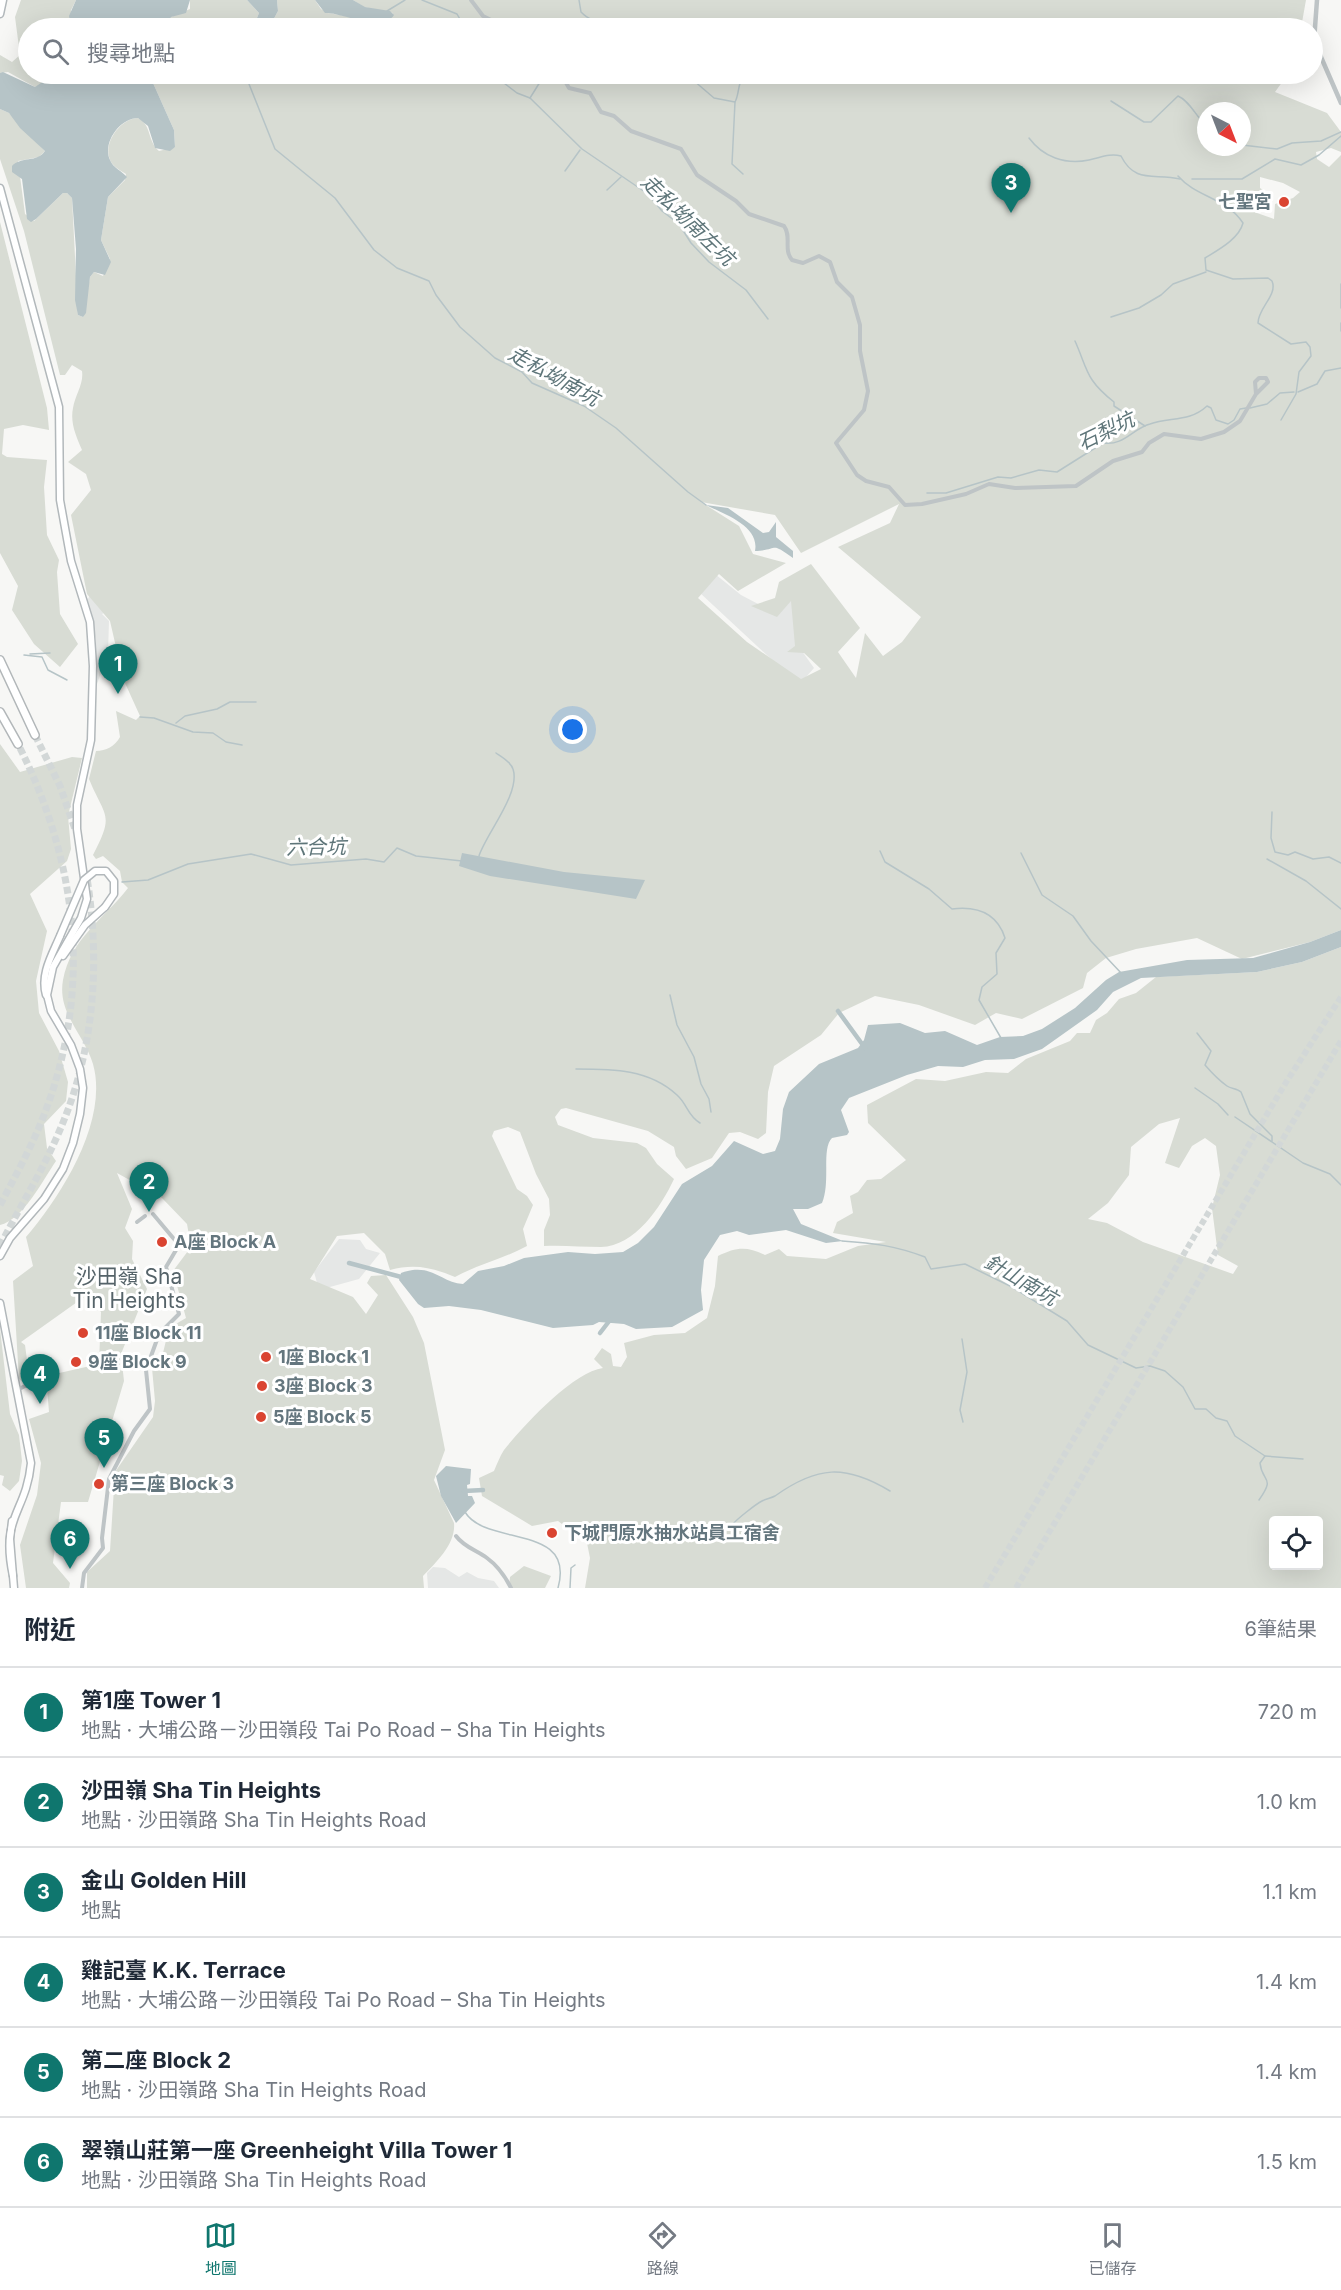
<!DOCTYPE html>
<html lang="zh-TW">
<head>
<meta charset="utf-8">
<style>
  :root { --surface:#fff; --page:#f6f6f7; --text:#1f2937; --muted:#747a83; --line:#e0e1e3; --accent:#0f766e }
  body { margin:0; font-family:Inter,"Noto Sans TC",sans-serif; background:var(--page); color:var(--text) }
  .controls { position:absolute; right:18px; bottom:18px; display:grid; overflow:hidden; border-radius:6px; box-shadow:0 6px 24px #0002 }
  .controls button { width:54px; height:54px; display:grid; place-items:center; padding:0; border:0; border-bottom:2px solid var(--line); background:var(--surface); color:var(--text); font:30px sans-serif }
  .compass { position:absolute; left:1197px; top:102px; width:54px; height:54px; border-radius:50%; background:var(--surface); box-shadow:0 6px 24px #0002; rotate:138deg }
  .you { position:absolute; left:573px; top:730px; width:21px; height:21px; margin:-15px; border:4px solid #fff; border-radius:50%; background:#1a73e8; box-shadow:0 0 0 9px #1a73e833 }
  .badge { display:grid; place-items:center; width:39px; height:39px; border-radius:50%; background:var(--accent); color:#fff; font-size:20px; font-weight:700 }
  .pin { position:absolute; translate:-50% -50px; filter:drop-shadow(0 2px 3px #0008) }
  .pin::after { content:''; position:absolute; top:32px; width:21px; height:18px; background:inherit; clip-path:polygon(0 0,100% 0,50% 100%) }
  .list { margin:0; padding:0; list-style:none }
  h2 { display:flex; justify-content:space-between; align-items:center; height:78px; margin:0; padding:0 24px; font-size:26px }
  h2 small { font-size:20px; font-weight:400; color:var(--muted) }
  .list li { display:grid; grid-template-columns:39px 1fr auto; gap:18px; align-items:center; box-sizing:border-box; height:90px; padding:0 24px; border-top:2px solid var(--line) }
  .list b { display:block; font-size:22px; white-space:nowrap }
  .list p { margin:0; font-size:20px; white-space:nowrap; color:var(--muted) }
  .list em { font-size:20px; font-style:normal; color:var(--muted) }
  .icon { flex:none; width:33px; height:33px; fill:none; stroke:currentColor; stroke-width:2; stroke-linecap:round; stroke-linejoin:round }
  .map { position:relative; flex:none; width:1341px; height:1588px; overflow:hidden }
  .search { position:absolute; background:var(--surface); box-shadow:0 6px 24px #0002; left:18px; right:18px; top:18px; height:66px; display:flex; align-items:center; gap:15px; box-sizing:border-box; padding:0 21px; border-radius:33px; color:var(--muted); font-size:22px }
  .sheet { height:618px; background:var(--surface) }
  nav { display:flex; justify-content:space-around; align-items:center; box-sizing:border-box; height:84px; border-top:2px solid var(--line); background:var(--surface); font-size:16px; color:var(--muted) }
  nav a { display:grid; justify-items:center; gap:3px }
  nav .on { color:var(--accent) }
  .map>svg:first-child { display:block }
</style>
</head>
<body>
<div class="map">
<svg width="1341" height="1588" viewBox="0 0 1341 1588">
  <rect width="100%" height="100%" fill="#f7f7f5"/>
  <g fill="#e5e7e6">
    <path d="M715,574L741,595L762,606L791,596L797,644L814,668L799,685L699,592Z"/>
    <path d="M90,595L112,609L102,614L109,621L108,653L96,687V640L85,596L88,599Z"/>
    <path d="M339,1239L360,1240L366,1249L380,1253L359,1279L319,1290L314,1272Z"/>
    <path d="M433,1567L445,1568L459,1577L467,1572L478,1578L494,1581L499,1588H428L427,1573Z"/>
  </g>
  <g fill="#d8dcd4" fill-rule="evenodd">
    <path d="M21,0H76L71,10V25L77,28H28V35L25,38L28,74H44L47,79L41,85L35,87L8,72L0,73V55L12,62L20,55L15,17Z"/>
    <path d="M190,0H247L259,13L253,28H167L171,17L190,9Z"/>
    <path d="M277,0H315L321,9L328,13L382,22L393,13L364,7L353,0H1306L1301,28H269L278,11Z"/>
    <path d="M149,74H1288L1275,92L1327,113L1341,132V152L1331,148L1316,152L1317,159L1329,167L1341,155V930L1310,942L1242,959L1197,938L1136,949L1106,958L1087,973L1083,988L1022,1019L996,1013L975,1025L919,1005L875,996L839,1013L821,1035L774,1066L768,1092L766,1133L758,1139L740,1132L729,1133L712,1158L686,1169L676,1156L674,1147L648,1131L566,1108L561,1109L555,1117L558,1125L593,1138L637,1143L646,1148L657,1164L674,1179C661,1207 635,1246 601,1247C582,1247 563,1245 544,1246V1230L550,1215L549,1199L536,1174L520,1132L508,1127L494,1131L492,1136L517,1189L527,1196L533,1205L523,1229L527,1246C503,1259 479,1264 455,1277C433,1268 415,1263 390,1270L385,1254L364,1233L337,1236L310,1279L353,1297L366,1314L378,1295L367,1283L371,1276L386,1275L413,1317L424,1343L445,1450L434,1480L454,1523C456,1544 436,1562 423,1576L424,1588H87V1572L110,1551L115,1472L153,1417L155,1401L152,1368L163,1353L169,1328L186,1318L173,1271L191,1247L187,1224L162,1198L117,1173L132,1209L125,1228L133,1241L132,1259L147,1289L121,1354L124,1381L88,1502H61L53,1563L70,1583L69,1588H26L20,1545L37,1495L41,1463L29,1419L49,1412L46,1376L99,1364L101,1312L87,1295L21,1342L25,1345L29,1375L23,1382L19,1379L13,1281L33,1266L26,1237C61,1196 109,1121 93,1064C84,1034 57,1013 63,980C71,938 104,919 128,888L122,882L120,871L103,856L96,859L93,855C115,813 105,818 89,779L96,751C106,751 115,746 120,737L116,711L136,720L140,716L125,683L110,671L116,647L110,621L87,594L71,515L91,490L86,474L68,462L82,450C76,436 70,423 73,408C75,395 84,384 82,371L72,365L65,375H60L24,231L0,159V109L9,113L45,151L39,157L18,161L25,214L34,221L63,193H67L72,198L78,315L83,317L90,277L94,272L103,276L110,259L101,240L108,197L125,180L126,174C121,171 114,167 111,162C101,144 121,118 138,118C152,125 147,141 159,151L175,147L174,130ZM1206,111H1242V147H1206ZM1260,177L1283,183L1300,192L1293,198L1275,204L1274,219L1257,213L1267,202L1249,198L1260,191L1274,197L1260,188ZM701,502L775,515L801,553L899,504L890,523L838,547L921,617L902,642L883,656L865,633L856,678L838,652L860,628L811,564L779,582L775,598L751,606L777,617L791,601L795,646L787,652L804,653L821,669L801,679L747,642L698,598L719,574L738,591L786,563L753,554L739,526Z"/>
    <path d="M0,222L47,408L49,430L23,425L4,429L2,454L7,457L47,460L44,487L47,535L59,560L57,572L60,614L78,644L60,667L34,644L12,610L18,586L0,553Z"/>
    <path d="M0,744L20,772L72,757L82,758L68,816L71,849L67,861L30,894L47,931L36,981L39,1013L59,1051L68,1082L66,1101L44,1124L47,1148L56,1161C43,1180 23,1220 0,1225Z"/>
    <path d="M1341,947V1588H585L590,1558L587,1543L558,1521L532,1526L482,1496L479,1478L494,1471C497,1464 500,1456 504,1450C523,1426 573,1372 603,1368L594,1359L602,1348L611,1354L613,1366L621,1367L627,1357L624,1343L654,1335L685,1333L707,1318L715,1286L718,1256C736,1247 747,1246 765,1255L779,1249L787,1256L826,1259L858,1246L886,1242L833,1233L837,1222L853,1213L850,1196L858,1192L867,1180L881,1179L906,1160L868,1123L867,1105L916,1079L945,1081L986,1072L1008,1073L1026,1059L1070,1041L1077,1033H1090L1096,1020L1107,1013L1119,999L1136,993L1156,977L1257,972L1302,962ZM1180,1118L1165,1163L1179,1168L1192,1146L1205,1138L1216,1146L1220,1175L1212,1208L1218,1255L1238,1266L1233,1274L1143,1242L1107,1223L1088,1219L1108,1203L1129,1175L1131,1147L1159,1124ZM1274,1520H1318V1566H1274Z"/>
    <path d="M0,1329L10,1414L19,1435L22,1461L19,1481L10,1491L2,1485L4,1476L0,1475Z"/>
    <path d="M524,1566L551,1576L545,1588H509L510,1577Z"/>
  </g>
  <g fill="#b6c4c7">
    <path d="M76,0H190L186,13L171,17L167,28H77L71,25L69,16Z"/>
    <path d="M247,0H277L278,11L269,28H253L259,13Z"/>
    <path d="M315,0H353L365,7L390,11L394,15C382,33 341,12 325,13Z"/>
    <path d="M3,72L35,87L47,79L43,74H149L174,130L175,147L170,151L155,148L148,126L138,118C120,118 102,143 110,160C113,168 122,171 127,177L108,197L101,240L111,262L105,275L94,272L90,277L86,313L83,317L78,315L75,300L76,249L72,198L67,193H63L36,219L31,222L27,219L22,179L12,172V166C21,156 37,163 45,151L20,128L9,113L0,109V73Z"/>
    <path d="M706,505L728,508L763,533L769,532L776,522V537L793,551V558C769,541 780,550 755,551C760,526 724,514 706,505Z"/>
    <path d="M462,853L564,872L645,880L636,899L490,876L459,866Z"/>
    <path d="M1341,930V947L1302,962L1257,972L1141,978L1113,992L1097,1010L1042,1049L1014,1059L985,1060L963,1067L938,1066L907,1075L849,1098L841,1110L849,1132L847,1135L832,1138C821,1149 831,1182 822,1203L808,1209H793L801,1224L843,1241L826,1243L786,1230L749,1235L737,1231L720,1235L704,1260L701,1290L703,1310L672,1327L636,1329L624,1324L599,1322L593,1325L553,1328L481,1310L449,1306L424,1308L418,1304L399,1280L401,1273C432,1262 441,1283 463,1284L478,1271L504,1266L524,1258L568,1252L595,1254L623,1252L638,1243L654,1227L682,1184L712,1166L734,1141L763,1154L775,1151L780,1139L783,1109L789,1092L819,1064L858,1048L864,1040L868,1025L900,1023L925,1033L945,1031L977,1045L1000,1037L1023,1036L1042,1029L1075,1008L1106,980L1119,972L1187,960L1253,958L1310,942Z"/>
    <path d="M446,1466L471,1469L470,1484L467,1485L468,1496H472L475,1503L456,1523L441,1496L436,1476Z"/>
  </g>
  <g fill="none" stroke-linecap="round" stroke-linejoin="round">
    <g stroke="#b6c4c7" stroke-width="1.5">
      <path d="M422,0L457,14L465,28"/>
      <path d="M579,0L581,12C596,28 613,18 624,28"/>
      <path d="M387,11L405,0"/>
      <path d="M245,74L275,149L335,198L374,250L397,268L429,281L436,295L460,327L495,358L522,372L532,383L584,406L616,428L688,492L706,505"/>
      <path d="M492,74L517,93L530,98L545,74"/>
      <path d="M686,74L714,98L735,102C739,95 738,84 742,79C749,69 776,74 786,76"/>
      <path d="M530,98L582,149L648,194L662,211L679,224L691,243L709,262L746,290L768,319"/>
      <path d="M1111,101L1144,122H1151L1178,96C1190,101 1196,117 1206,125"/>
      <path d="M735,102L732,164L743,174"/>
      <path d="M1029,138C1043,157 1065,165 1089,160C1100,158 1109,153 1121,156C1135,184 1154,173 1180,179"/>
      <path d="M1242,145L1277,149L1292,143L1321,141L1341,132"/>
      <path d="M565,171L580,150"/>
      <path d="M1178,176C1196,197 1227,198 1243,223C1239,239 1218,250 1205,258L1206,270L1233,279L1268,278L1272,281C1278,295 1258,308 1258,323L1291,344L1306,342L1310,347L1311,356L1299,372L1296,394L1281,420"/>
      <path d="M1192,179H1242L1275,159L1301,165L1319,155L1341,136"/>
      <path d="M607,190L621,177"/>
      <path d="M1341,284V308"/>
      <path d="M1111,317L1139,308L1161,295L1173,284L1206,272"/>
      <path d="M1341,323V331"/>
      <path d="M1075,341C1088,370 1085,379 1114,402V406L1145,426"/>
      <path d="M1298,392L1317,384L1325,371L1341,368"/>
      <path d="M1250,408L1267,404L1280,393L1294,392"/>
      <path d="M927,493H946L998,477L1011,478L1039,470L1057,472L1103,443C1124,446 1132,429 1150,424C1170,417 1190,422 1207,406L1211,408L1216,420L1228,424L1234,420L1240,409L1246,408"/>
      <path d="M30,654L50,653"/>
      <path d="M24,655L42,657L48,670L67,680"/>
      <path d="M140,717L154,718L193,732L213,733L226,742L242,745"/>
      <path d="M176,723L185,716L217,709L230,702H256"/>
      <path d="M1272,812L1271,838L1275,852L1288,855L1295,852L1313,859L1329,857L1341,863"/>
      <path d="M880,851L885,862L929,889L952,909C977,906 997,913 1005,938L996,953L997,974L982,987L979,1000L1001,1038"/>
      <path d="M1021,853L1042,895L1073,916L1091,941L1122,974"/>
      <path d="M479,856C486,834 521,793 513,769C511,762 502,757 496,753"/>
      <path d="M1267,859L1306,881L1341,909"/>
      <path d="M122,882L148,880L188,864L251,854L291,865L366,859L384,862L397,848L416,856L462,861"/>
      <path d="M670,995L677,1025L694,1057L701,1084L709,1099L711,1112"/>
      <path d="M1197,1033L1211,1051L1205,1065C1211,1072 1220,1081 1227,1086C1231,1089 1237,1088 1241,1092L1250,1114L1272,1136V1141"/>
      <path d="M576,1069C613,1069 649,1069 677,1095C688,1105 687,1115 700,1123"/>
      <path d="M1195,1088L1218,1104L1228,1115"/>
      <path d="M1235,1117L1303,1163L1330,1174L1341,1185"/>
      <path d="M842,1241C874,1243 896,1246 925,1257L931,1269L965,1264L1010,1286L1067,1321L1088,1345L1136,1368L1150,1366L1165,1371L1183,1387L1195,1409H1206L1216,1418L1227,1421L1235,1436L1265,1456L1260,1463C1262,1483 1276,1476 1259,1500"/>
      <path d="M962,1339L967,1372L960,1410L963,1422"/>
      <path d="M1265,1456L1303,1459"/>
      <path d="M465,1512C486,1547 576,1523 558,1588"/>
      <path d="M732,1532L733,1524C737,1519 756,1504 762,1501C766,1499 771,1498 775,1496C817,1466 845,1464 890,1491"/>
      <path d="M570,1588L571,1568L575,1565"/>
    </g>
    <g stroke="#b6c4c7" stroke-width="4.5">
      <path d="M838,1011L865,1048"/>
      <path d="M349,1263L405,1278"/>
      <path d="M600,1333L610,1320"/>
      <path d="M464,1491L483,1490"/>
    </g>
    <g stroke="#d2d7d7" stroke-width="6" stroke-dasharray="6 3" stroke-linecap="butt">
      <path d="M985,1588L1285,1084L1341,997"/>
      <path d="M1016,1588L1341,1041"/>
    </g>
    <g stroke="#d2d7d7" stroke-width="7" stroke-dasharray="7 3.5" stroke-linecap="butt">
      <path d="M35,735L60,786L76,832"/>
      <path d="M0,1205C16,1175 32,1146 44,1115C93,988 78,863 18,744"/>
      <path d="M0,1246C19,1208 42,1172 59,1132C95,1050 101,960 86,872"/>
    </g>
    <defs>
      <g id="primary">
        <path d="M0,14L3,0"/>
        <path d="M0,188L59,407L60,500L71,561L90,622L93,666L91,740L77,805V829L87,899L81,918L53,967L47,995L51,1011L71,1045L80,1069L83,1088L80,1114L73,1143L63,1169L44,1199L10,1238L0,1256"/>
        <path d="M63,956L85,925L105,907"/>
        <path d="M46,995C40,974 52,955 60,936"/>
        <path d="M0,1303L31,1463C26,1514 0,1515 13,1576"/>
        <path d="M12,1521L10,1539L14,1588"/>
      </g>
      <g id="motorway">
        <path d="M0,660L35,735"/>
        <path d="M0,712L18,744"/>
      </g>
    </defs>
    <use href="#primary" stroke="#b2b8bb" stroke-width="9"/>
    <use href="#motorway" stroke="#b2b7b9" stroke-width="10"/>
    <g stroke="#bec4c6" stroke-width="4">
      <path d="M471,0L483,16L507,28"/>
      <path d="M561,74L569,88L590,93L601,112L614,116L631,131L681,149L697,175L736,201L749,214L784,226C792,237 783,249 792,260L803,263L819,256L830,262L837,282L852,297L860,325V351L868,391L864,410L836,443L857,475L866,481L889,487L905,505L922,504L966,494L989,484L1015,488L1076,486L1113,461L1142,452L1149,443L1164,434L1201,439L1224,432L1240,421L1256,394L1268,382L1266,378H1259L1255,382L1256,394"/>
      <path d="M137,1222L145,1216"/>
      <path d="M17,1390L35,1381"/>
      <path d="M456,1536C464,1547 476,1550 487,1558C498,1566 505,1576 511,1588"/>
      <path d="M82,1588L84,1573L103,1548L102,1538L109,1479L134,1431L150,1409L146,1370L159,1334L179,1314L166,1267L179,1245L153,1214"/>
    </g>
    <path stroke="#bec4c6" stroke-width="4.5" d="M1317,0L1314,41L1341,103"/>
    <use href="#primary" stroke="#fff" stroke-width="6"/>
    <use href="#motorway" stroke="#fff" stroke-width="7"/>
    <defs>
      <path id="primary-bridge" d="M60,936L84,880L95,871H106L114,881V894L105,907"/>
    </defs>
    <use href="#primary-bridge" stroke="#b2b8bb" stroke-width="9" stroke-linecap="butt"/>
    <use href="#primary-bridge" stroke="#fff" stroke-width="6"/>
  </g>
  <g fill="#da4431" stroke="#fff" stroke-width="2">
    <circle cx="1284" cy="202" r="6"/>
    <circle cx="162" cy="1242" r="6"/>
    <circle cx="83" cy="1333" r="6"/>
    <circle cx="266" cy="1357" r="6"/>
    <circle cx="76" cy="1362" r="6"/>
    <circle cx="262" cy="1386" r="6"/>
    <circle cx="261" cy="1417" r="6"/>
    <circle cx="99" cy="1484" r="6"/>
    <circle cx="552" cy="1533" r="6"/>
  </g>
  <g text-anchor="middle" stroke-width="6" stroke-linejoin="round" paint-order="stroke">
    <g font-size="18" font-weight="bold" fill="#64767e" stroke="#fff" text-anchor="start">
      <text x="1272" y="208" text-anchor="end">七聖宮</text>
      <text x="174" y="1248">A座 Block A</text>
      <text x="95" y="1339">11座 Block 11</text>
      <text x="278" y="1363">1座 Block 1</text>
      <text x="88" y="1368">9座 Block 9</text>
      <text x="274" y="1392">3座 Block 3</text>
      <text x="273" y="1423">5座 Block 5</text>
      <text x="111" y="1490">第三座 Block 3</text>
      <text x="564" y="1539">下城門原水抽水站員工宿舍</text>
    </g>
    <g font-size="20" font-style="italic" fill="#5e7579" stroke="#fff">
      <text transform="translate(688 220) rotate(44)" y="7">走私坳南左坑</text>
      <text transform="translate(554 376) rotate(29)" y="7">走私坳南坑</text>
      <text transform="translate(1106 431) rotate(-26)" y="7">石梨坑</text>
      <text transform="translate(316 847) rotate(-1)" y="7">六合坑</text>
      <text transform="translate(1021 1280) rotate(30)" y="7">針山南坑</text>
    </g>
    <g font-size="21" fill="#556369" stroke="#fff">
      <text x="129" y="1284">沙田嶺 Sha<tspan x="129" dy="24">Tin Heights</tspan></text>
    </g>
  </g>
</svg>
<div class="controls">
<button><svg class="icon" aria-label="locate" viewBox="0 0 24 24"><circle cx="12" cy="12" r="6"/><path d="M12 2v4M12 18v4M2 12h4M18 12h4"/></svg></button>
</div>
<svg class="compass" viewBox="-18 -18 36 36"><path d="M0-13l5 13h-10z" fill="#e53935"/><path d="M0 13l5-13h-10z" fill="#747a83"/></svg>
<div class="you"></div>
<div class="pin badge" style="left:118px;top:694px">1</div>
<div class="pin badge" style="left:149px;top:1212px">2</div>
<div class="pin badge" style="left:1011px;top:213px">3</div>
<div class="pin badge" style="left:40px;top:1404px">4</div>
<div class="pin badge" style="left:104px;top:1468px">5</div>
<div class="pin badge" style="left:70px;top:1569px">6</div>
<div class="search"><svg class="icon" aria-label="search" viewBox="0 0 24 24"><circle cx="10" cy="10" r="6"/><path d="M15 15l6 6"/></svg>搜尋地點</div>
</div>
<section class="sheet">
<h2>附近<small>6筆結果</small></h2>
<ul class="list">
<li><span class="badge">1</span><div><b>第1座 Tower 1</b><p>地點 · 大埔公路－沙田嶺段 Tai Po Road – Sha Tin Heights</p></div><em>720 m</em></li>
<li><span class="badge">2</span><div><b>沙田嶺 Sha Tin Heights</b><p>地點 · 沙田嶺路 Sha Tin Heights Road</p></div><em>1.0 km</em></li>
<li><span class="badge">3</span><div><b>金山 Golden Hill</b><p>地點</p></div><em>1.1 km</em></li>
<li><span class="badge">4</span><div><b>雞記臺 K.K. Terrace</b><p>地點 · 大埔公路－沙田嶺段 Tai Po Road – Sha Tin Heights</p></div><em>1.4 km</em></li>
<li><span class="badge">5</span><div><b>第二座 Block 2</b><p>地點 · 沙田嶺路 Sha Tin Heights Road</p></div><em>1.4 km</em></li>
<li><span class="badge">6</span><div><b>翠嶺山莊第一座 Greenheight Villa Tower 1</b><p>地點 · 沙田嶺路 Sha Tin Heights Road</p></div><em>1.5 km</em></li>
</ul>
</section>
<nav>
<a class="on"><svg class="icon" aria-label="map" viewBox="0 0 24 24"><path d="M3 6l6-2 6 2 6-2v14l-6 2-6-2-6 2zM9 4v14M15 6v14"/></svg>地圖</a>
<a><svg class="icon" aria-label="directions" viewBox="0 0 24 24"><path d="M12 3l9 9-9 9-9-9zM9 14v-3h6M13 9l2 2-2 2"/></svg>路線</a>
<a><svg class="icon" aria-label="saved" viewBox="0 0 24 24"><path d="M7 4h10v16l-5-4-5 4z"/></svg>已儲存</a>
</nav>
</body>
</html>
